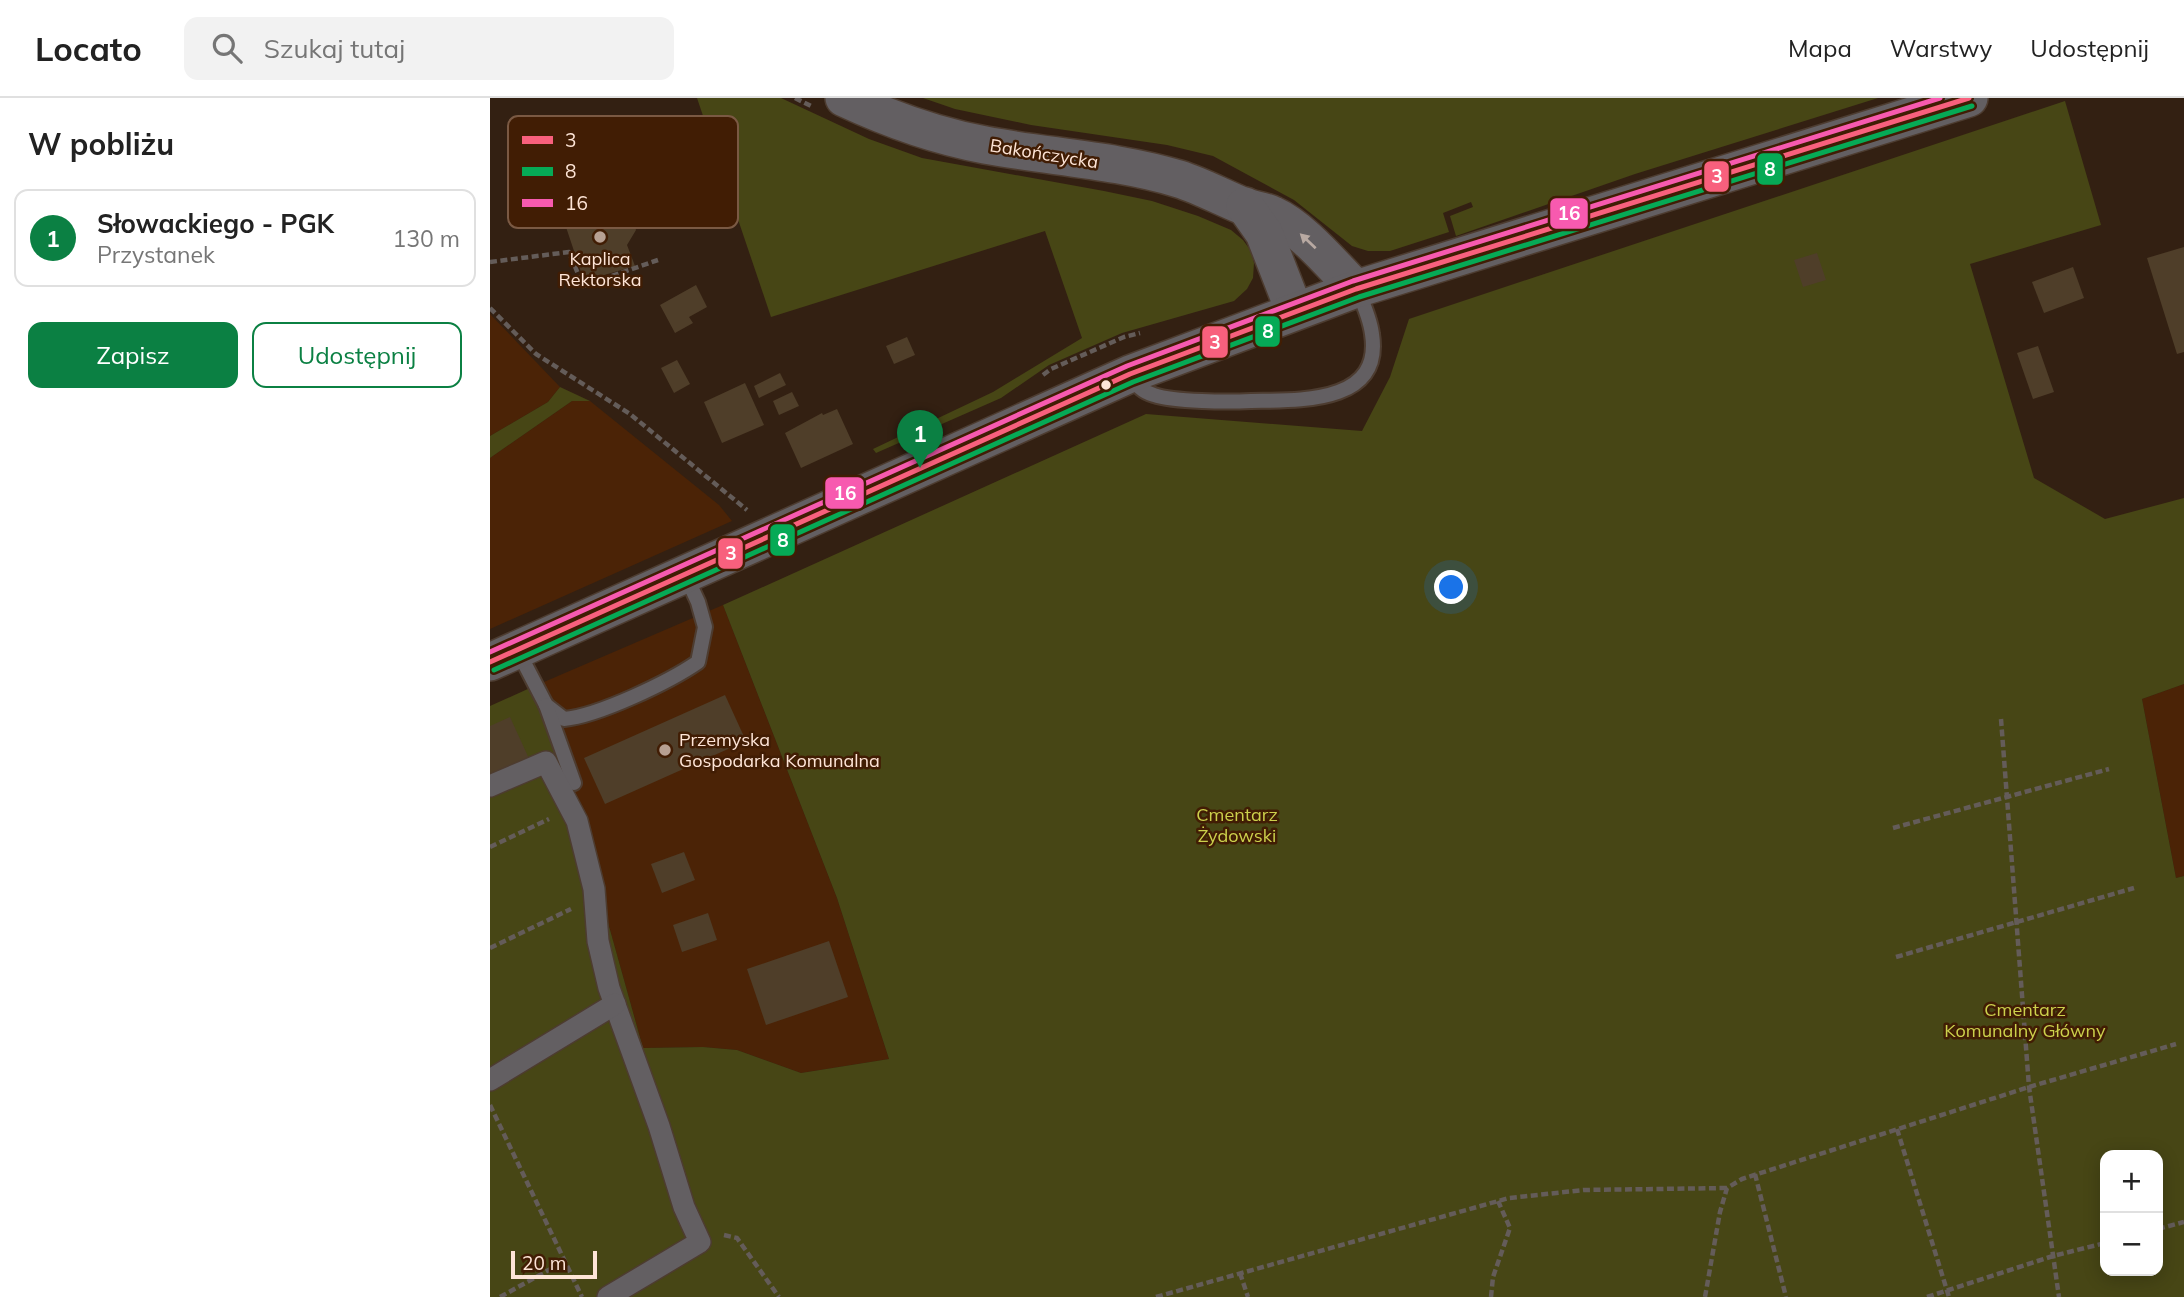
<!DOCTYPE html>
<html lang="pl">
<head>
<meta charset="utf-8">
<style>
  :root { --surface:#fff; --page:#f2f2f2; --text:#222; --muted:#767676; --line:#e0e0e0; --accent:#0b8043 }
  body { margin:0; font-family:Mulish,sans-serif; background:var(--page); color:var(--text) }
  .controls { position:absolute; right:21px; bottom:21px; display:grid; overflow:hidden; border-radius:14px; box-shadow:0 4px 18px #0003 }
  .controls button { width:63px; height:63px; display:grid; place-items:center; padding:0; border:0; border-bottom:2px solid var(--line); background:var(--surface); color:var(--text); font:35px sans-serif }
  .scale { position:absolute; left:21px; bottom:18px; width:86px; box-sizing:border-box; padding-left:7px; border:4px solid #fee5d7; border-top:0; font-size:19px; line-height:24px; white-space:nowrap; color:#fee5d7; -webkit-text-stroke:5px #411d04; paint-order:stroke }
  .you { position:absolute; left:962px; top:490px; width:24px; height:24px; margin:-18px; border:5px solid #fff; border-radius:50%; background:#1a73e8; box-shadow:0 0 0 10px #1a73e833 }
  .badge { display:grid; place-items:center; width:46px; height:46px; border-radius:50%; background:var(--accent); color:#fff; font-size:23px; font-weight:700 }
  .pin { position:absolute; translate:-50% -58px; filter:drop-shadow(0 2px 4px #0008) }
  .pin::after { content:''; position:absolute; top:37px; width:24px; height:21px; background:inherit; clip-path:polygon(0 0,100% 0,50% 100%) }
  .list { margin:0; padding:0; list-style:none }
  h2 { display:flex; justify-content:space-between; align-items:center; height:91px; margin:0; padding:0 28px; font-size:30px }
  h2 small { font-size:23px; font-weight:400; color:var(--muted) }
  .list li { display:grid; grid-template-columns:46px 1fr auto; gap:21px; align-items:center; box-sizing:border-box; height:98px; margin:0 14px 14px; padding:0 14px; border:2px solid var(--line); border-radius:14px }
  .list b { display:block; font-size:26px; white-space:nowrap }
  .list p { margin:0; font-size:23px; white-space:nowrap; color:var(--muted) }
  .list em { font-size:23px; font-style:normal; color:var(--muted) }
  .actions { display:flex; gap:14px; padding:21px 28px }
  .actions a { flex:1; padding:16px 0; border:2px solid var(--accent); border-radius:14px; text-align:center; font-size:24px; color:var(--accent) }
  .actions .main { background:var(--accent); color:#fff }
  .icon { flex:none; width:38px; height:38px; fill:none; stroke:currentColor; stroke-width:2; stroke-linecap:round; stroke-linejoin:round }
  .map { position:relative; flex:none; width:1694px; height:1199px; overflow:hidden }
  header { display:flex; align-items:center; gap:42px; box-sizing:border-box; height:98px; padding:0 35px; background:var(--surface); border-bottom:2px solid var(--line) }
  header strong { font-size:33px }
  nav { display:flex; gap:38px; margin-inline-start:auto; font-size:24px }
  .search { width:490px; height:63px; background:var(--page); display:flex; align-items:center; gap:18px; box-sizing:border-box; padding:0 24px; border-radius:14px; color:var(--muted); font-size:26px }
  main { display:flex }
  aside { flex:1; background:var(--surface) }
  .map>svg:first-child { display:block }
</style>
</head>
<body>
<header>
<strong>Locato</strong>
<div class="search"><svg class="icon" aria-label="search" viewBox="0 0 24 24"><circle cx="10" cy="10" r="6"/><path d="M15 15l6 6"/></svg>Szukaj tutaj</div>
<nav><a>Mapa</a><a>Warstwy</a><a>Udostępnij</a></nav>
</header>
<main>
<aside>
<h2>W pobliżu<small></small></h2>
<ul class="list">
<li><span class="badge">1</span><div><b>Słowackiego - PGK</b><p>Przystanek</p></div><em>130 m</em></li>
</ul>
<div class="actions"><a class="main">Zapisz</a><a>Udostępnij</a></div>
</aside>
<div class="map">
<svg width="1694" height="1199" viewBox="0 0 1694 1199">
  <rect width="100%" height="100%" fill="#332012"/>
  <g fill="#4b2306">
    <path d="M0,216L70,289L58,304L0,338Z"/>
    <path d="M82,303H100L229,407L242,423L0,531V360Z"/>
    <path d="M233,507L347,800L399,961L311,975L247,952L213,949L153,950L78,681L40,590Z"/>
    <path d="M1694,586V778L1686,780L1652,601Z"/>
  </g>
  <g fill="#474615" fill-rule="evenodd">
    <path d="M207,0H291L379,41L432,60L614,93L662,103L708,118L741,132L753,142L761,153L764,165L763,180L757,191L744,203L632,235L559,267L511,300L386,355L383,351L503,294L592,240L555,133L281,219Z"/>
    <path d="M433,0H1388L1145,76L966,138L960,118L983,109L981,104L953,115L959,134L900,153H878L862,148L804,102L723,58L677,47L541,27L465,11Z"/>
    <path d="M1575,3L1611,127L1480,166L1544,380L1615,421L1694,400V586L1652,601L1686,780L1694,778V1199H0V608L40,590L78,681L153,950L213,949L247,952L311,975L399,961L347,800L233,507L656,316L872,333L900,279L919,221ZM1615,1057H1668V1173H1615Z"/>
    <path d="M70,289L100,303H82L0,360V338L58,304Z"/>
  </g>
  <g fill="#4f3e29">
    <path d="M127,113L142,120L146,132L137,147L145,168L94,183L76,129Z"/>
    <path d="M1694,149V254L1687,256L1657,160Z"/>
    <path d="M1327,155L1336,182L1313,189L1304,162Z"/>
    <path d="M1583,169L1594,200L1554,215L1542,184Z"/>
    <path d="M206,187L217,209L199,219L203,225L185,235L170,207Z"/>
    <path d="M417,239L425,257L404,266L396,248Z"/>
    <path d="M1548,248L1564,294L1543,301L1527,255Z"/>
    <path d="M187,262L200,286L184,295L171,270Z"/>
    <path d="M290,275L296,287L269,300L264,288Z"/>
    <path d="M255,285L274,327L232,345L214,304Z"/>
    <path d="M302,294L309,308L289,317L283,303Z"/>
    <path d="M347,311L363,346L311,370L295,335L332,315L333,317Z"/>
    <path d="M235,597L256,643L115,706L94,660Z"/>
    <path d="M20,619L41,665L0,681V628Z"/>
    <path d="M194,754L205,782L172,795L161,766Z"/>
    <path d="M218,815L227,842L192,854L183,827Z"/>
    <path d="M339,843L358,899L276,927L257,871Z"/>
  </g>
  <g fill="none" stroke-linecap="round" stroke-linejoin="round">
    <defs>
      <g id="service">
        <path d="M641,277C646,288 653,294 664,297C684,304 739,304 761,303C807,302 893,307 882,236C880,220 873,205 867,191"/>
        <path d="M28,553L56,607L74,621C108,618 179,584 208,564L215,529L208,504L195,476"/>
        <path d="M56,607L84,685"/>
      </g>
      <g id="pedestrian">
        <path d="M0,688L56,664L87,723L104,791L108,843L119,890L169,1028L194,1109L210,1144L118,1199"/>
        <path d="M0,982L125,906"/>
      </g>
      <g id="tertiary">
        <path d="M354,0C399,21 446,38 495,47C559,59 626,62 689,81C711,88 731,99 753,108C762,112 774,112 783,117C812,130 843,168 866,191"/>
        <path d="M755,108L774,135L804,212"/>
        <path d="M0,564L640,276L866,191L1479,0"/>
      </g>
    </defs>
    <use href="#service" stroke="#4d3c30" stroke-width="18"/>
    <use href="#pedestrian" stroke="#4d3c30" stroke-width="24"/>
    <use href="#tertiary" stroke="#4d3c30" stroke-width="40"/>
    <g stroke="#645c59" stroke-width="4.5" stroke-dasharray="7 3.5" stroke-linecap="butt">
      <path d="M305,0L323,9"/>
      <path d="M0,164L79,154L93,188L168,162"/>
      <path d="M0,210L46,256L140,316L257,412"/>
      <path d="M553,277L561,271L634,239L650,235"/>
      <path d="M1511,621L1539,989L1569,1199"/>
      <path d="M1403,730L1619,671"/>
      <path d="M0,749L59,721"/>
      <path d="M0,850L81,811"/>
      <path d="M1406,859L1644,790"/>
      <path d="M0,1007L92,1199"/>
      <path d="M1407,1031L1459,1199"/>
      <path d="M1265,1076L1296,1199"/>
      <path d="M1668,1131L1694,1124"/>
      <path d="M234,1137L247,1140L289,1199"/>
      <path d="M750,1175L758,1199"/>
      <path d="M10,1199L75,1163"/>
      <path d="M666,1199L1019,1100L1094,1092L1237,1090"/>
      <path d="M1001,1199L1003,1179L1020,1130L1008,1103"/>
      <path d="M1215,1199L1230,1114L1237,1090L1252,1081L1539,989L1686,946"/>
      <path d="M1437,1199L1563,1158L1615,1145"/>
    </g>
    <use href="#service" stroke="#635f62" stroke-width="14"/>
    <use href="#pedestrian" stroke="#635f62" stroke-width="21"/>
    <use href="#tertiary" stroke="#635f62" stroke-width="37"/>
    <defs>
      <path id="bus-1" d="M0,564L640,276L866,191L1479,0"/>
      <path id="bus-2" d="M4,572L643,284L869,199L1482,8"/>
      <path id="bus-3" d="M0,554L637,268L863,183L1450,0"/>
    </defs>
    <use href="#bus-1" stroke="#411d04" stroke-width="10"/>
    <use href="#bus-2" stroke="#411d04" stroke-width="10"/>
    <use href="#bus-3" stroke="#411d04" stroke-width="10"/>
    <use href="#bus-1" stroke="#f8607d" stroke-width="5"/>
    <use href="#bus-2" stroke="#06aa56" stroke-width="5"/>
    <use href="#bus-3" stroke="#f75aaf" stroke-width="5"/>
  </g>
  <defs><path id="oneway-solid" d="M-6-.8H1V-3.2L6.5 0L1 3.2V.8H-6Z" transform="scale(1.75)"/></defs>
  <use fill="#b8a9a2" href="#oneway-solid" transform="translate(818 143) rotate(-137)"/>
  <g fill="#b7a092" stroke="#411d04" stroke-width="2.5">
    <circle cx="110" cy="139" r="7"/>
    <circle cx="175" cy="652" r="7"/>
  </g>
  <circle fill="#fee5d7" stroke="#411d04" stroke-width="2.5" cx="616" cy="287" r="6"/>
  <g text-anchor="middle" stroke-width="5" stroke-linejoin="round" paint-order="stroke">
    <g font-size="18" fill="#fee5d7" stroke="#411d04">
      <text transform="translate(554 56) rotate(9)" y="6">Bakończycka</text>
    </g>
    <g font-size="18" fill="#fee5d7" stroke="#411d04">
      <text x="110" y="167">Kaplica<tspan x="110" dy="21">Rektorska</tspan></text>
      <text x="189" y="648" text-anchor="start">Przemyska<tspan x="189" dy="21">Gospodarka Komunalna</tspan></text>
    </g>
    <g font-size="18" fill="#ccd14c" stroke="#411d04">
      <text x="747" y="723">Cmentarz<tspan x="747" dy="21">Żydowski</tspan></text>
      <text x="1535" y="918">Cmentarz<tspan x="1535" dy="21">Komunalny Główny</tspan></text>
    </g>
  </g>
  <rect x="18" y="18" width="230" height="112" rx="10" fill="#411d04" stroke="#7a5943" stroke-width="2"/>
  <rect x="32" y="38" width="31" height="8" fill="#f8607d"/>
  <rect x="32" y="69" width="31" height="9" fill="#06aa56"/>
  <rect x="32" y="101" width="31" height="8" fill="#f75aaf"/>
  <g font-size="19" fill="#fee5d7">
    <text x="75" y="49">3</text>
    <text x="75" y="80">8</text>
    <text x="75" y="112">16</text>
  </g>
  <g stroke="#411d04" stroke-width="2.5">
    <rect x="1266" y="54" width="28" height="34" rx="7" fill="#06aa56"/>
    <rect x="1213" y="62" width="27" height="33" rx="7" fill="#f8607d"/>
    <rect x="1059" y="99" width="40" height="33" rx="7" fill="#f75aaf"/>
    <rect x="764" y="217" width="27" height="33" rx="7" fill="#06aa56"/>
    <rect x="711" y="227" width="28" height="34" rx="7" fill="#f8607d"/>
    <rect x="334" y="378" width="41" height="34" rx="7" fill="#f75aaf"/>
    <rect x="279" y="425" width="27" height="34" rx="7" fill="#06aa56"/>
    <rect x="227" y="439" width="27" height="33" rx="7" fill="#f8607d"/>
  </g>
  <g font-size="19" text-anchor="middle" font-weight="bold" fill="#fff">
    <text x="1280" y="78">8</text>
    <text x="1227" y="85">3</text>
    <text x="1079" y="122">16</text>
    <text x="778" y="240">8</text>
    <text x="725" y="251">3</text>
    <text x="355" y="402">16</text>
    <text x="293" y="449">8</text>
    <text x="241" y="462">3</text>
  </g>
</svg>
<div class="controls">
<button>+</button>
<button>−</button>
</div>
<div class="scale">20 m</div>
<div class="you"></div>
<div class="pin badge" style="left:430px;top:370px">1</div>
</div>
</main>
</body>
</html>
